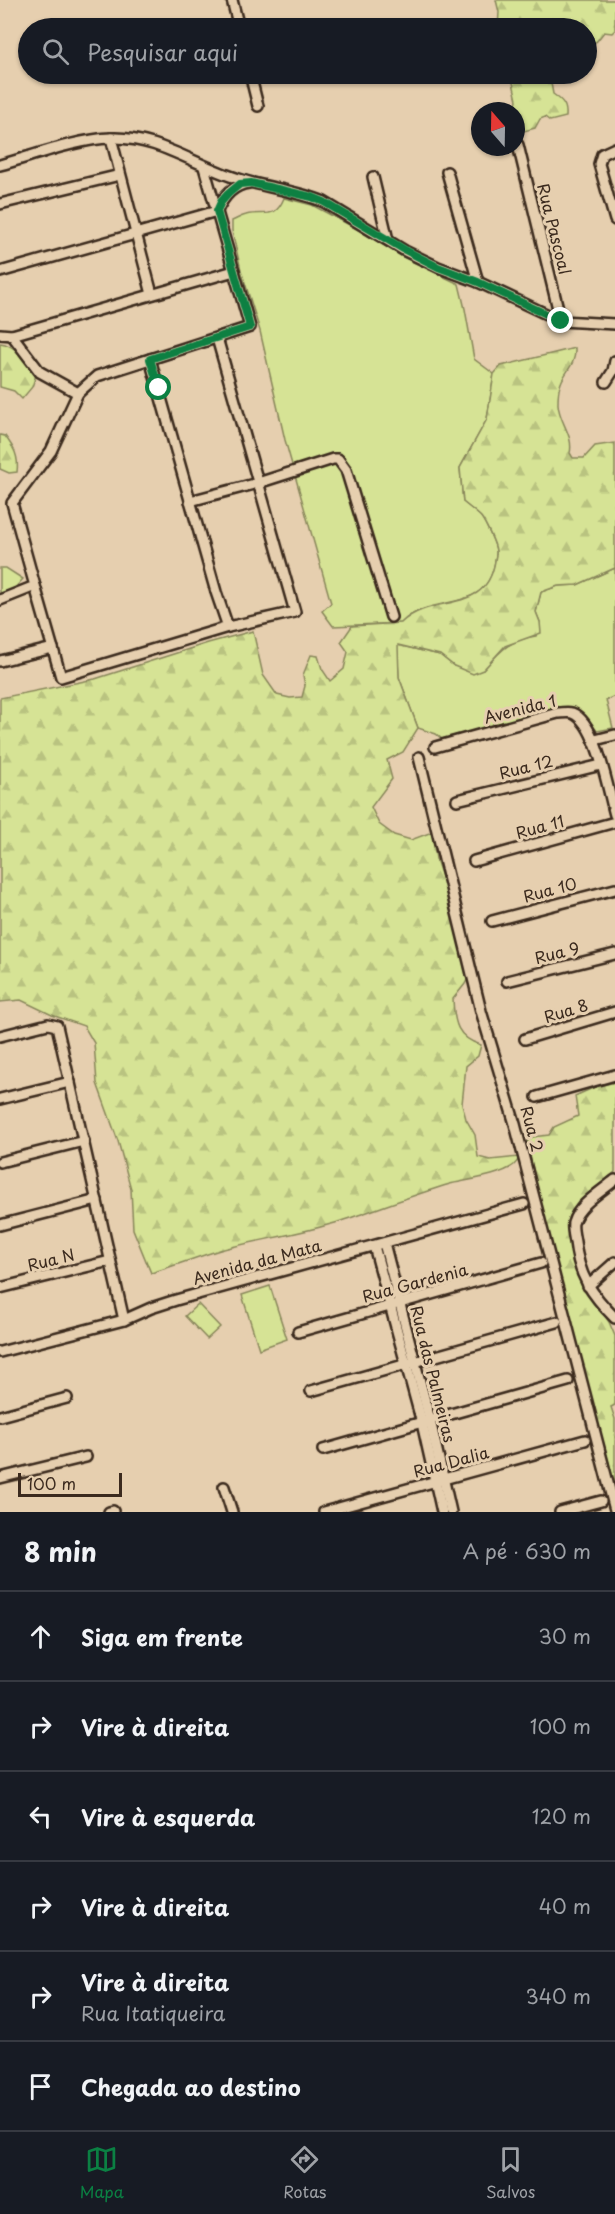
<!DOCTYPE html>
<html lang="pt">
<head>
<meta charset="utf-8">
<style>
  :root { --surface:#171b24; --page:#20242c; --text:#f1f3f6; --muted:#9ea1a6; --line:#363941; --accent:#0b8043 }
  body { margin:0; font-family:"Playpen Sans",sans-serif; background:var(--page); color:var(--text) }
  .compass { position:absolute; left:471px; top:102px; width:54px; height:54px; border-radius:50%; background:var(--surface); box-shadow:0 2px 4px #0004; rotate:340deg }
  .scale { position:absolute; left:18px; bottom:15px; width:104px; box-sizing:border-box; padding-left:6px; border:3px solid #3b2a1e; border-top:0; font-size:16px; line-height:21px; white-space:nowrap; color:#3b2a1e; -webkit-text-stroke:4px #e6cfaf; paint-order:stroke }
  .stop { position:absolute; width:18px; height:18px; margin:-14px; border:4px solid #0b8043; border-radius:50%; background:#fff }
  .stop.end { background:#0b8043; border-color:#fff; box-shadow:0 2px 6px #0008 }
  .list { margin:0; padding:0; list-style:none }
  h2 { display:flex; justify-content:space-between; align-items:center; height:78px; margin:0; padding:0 24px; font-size:26px }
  h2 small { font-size:20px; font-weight:400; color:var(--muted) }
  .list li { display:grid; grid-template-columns:39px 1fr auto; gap:18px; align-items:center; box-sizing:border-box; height:90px; padding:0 24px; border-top:2px solid var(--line) }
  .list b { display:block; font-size:22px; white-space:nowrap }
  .list p { margin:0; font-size:20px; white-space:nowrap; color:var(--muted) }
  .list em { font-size:20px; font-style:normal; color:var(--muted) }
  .icon { flex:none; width:33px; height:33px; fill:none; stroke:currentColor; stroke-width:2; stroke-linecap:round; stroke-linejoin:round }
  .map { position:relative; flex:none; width:615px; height:1512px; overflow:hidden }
  .search { position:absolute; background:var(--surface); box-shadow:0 2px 4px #0004; left:18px; right:18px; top:18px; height:66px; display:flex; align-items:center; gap:15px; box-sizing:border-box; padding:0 21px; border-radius:33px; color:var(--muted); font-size:22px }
  .sheet { height:618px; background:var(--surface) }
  nav { display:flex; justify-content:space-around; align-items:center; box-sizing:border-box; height:84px; border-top:2px solid var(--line); background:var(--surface); font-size:16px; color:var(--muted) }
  nav a { display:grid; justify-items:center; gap:3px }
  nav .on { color:var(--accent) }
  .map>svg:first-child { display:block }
</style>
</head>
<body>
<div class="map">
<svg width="615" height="1512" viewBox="0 0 615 1512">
  <defs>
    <pattern id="forest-firs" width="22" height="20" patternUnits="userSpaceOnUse" patternTransform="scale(1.5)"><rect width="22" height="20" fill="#d6e395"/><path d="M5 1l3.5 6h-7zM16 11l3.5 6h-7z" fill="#b9c380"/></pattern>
  </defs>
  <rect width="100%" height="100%" fill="#e6cfaf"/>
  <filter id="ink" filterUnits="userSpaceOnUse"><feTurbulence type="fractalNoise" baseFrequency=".0167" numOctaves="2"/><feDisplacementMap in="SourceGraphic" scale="12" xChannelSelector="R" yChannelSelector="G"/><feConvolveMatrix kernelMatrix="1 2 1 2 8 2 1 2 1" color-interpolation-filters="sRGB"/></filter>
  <g filter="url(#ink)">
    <g fill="#d6e395" stroke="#88865a" stroke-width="1.5">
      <path d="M284,198L312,205L357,229L403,257L459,284L465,309L474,359L494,374L487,419L460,468L463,502C469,507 476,512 481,517C485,522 496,545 496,551C497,554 495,557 495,561C486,617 432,591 401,623L333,626L322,611L331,603L285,440L260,331L241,270L232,231V221C237,219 241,216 246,215C264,210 275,221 284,198Z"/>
      <path d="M0,568H6L23,579L0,604Z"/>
      <path d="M615,568V696L606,700L613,728L597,731C591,722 583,716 575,708L564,707L442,739L436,734L418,728L399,677L397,645L440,655L454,666L483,670C501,650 509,640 536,636L540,622L536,612L541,592L558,586L577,585Z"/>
      <path d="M270,1286L287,1339L259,1349L242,1295Z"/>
      <path d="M198,1304L220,1327L207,1339L185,1316Z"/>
    </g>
    <g fill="url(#forest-firs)" stroke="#88865a" stroke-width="1.5">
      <path d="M496,0H615V30L612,33L604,32L597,41L587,47L586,28L562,26L553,28H498L499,12Z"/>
      <path d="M511,74H544L551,83L553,94C563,101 567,105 566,117L550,121L545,117L540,119L535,128L524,131L517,123L516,111H514L517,100Z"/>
      <path d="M0,343C17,345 27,362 36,375L32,387L22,399L14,391L0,387Z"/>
      <path d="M575,348C576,367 563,372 560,386C558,391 558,399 558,404C559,422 574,435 570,453L573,458H584L595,446L615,443V568L577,585L558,586L541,592L536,612L540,622L541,633L505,646L483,670L473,674L454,666L440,655L398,645L399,677L418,728L403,752L387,760L392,779L371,807L379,824L394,835L411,840L432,832L436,859L444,883L468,978L465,984L453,999C454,1023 457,1038 481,1045L478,1056L466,1066L462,1104L466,1119L475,1135L478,1157L490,1160L519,1157C516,1175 465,1180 450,1184C413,1195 377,1209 341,1221C302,1234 260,1239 220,1250C197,1257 174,1266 151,1273L133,1229L131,1189L118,1141L97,1083L94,1043L84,1026L52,1015L21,1000L0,1002V698L95,679L208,643L253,631L263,675L277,695L290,698L302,697L305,686L303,675L311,655L318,656L322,669L330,681L344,669L348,652L341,642L352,626L401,623C432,592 486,617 495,561C495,558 497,554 496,551C496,545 485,522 481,517C476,512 469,507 463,502L460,468L487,419L494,374L501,366Z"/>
      <path d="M0,435L5,436C14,448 19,456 17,472L9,473L0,469Z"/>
      <path d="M615,1082V1172L578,1202L568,1224L577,1273L609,1322L615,1336V1405L611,1407L615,1419V1486L547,1232L527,1142L532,1137L549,1135L554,1127L578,1116L575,1096L595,1087Z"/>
    </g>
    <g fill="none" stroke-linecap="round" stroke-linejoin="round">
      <defs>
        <g id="minor">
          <path d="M232,0L239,28"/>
          <path d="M250,74L258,106"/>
          <path d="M111,138L152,294"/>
          <path d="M518,145L561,321"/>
          <path d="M615,148L602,154L599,164L615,220"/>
          <path d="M0,165C33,156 77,139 111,138C157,136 194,165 236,178C265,188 296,190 324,202L405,251L438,267L478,282L561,321L615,324"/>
          <path d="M447,172L478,282"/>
          <path d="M373,177L388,240"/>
          <path d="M0,204L120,175"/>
          <path d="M0,272L217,211C223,197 232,185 249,183"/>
          <path d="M0,334L12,335L234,271"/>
          <path d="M12,335L40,372L78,393"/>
          <path d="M150,359L216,592L228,627L295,612L217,338"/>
          <path d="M606,382L613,371L615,361"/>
          <path d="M190,501L258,483L333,459H338L346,470L391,617"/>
          <path d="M35,586L61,677L228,627"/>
          <path d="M0,600L35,586L12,503L51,451L78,393L97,376L250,327L204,167"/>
          <path d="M0,661L53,648"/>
          <path d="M595,740L615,735"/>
          <path d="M435,747L558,713C562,713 568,712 572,713C597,722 608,791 615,815"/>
          <path d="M419,757L481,1011L515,1124L615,1510"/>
          <path d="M457,800L601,765"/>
          <path d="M474,861L615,822"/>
          <path d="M492,921L615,889"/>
          <path d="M507,981L615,954"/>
          <path d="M0,1036L48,1024L57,1026L124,1320"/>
          <path d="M525,1039L615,1012"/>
          <path d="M537,1097L615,1075"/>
          <path d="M0,1099L70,1082"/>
          <path d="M0,1162L84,1141"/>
          <path d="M615,1180C602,1191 578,1205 573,1223C572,1228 574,1236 575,1242C579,1276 591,1294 615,1318"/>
          <path d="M0,1225L97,1200"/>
          <path d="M384,1243L430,1420L451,1512"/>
          <path d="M374,1246L422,1423L442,1512"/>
          <path d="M588,1286L615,1262"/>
          <path d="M0,1288L110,1261"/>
          <path d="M298,1332L541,1263"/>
          <path d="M0,1352L124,1320L151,1308L176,1300L524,1204"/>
          <path d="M311,1391L557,1322"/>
          <path d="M0,1416L67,1398"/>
          <path d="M323,1450L568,1381"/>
          <path d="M0,1478L86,1457"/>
          <path d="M224,1487L232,1512"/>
          <path d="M109,1512L113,1511"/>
          <path d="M324,1512L585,1440"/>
          <path d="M560,1512L601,1501"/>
        </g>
      </defs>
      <use href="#minor" stroke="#3b2a1e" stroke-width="14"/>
      <use href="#minor" stroke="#e6cfaf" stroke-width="9"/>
    </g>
  </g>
  <g fill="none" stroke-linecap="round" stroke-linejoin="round" filter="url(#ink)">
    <path stroke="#0b8043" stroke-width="8" d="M159,388L150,359L250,327L217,211L221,202L228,194L240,184L251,183L312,197L324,202L405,250L438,267L478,282L561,321"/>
  </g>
  <g text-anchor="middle" stroke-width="6" stroke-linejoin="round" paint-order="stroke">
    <g font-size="16" fill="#3b2a1e" stroke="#e6cfaf">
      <text transform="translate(554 229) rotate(76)" y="6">Rua Pascoal</text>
      <text transform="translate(520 709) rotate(-14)" y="6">Avenida 1</text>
      <text transform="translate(526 767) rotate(-14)" y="6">Rua 12</text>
      <text transform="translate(540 827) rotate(-15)" y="6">Rua 11</text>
      <text transform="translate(550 890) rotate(-15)" y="6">Rua 10</text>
      <text transform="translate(557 953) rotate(-14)" y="6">Rua 9</text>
      <text transform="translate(566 1011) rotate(-17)" y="6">Rua 8</text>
      <text transform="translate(532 1129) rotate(75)" y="6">Rua 2</text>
      <text transform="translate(51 1260) rotate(-14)" y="6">Rua N</text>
      <text transform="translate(257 1262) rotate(-15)" y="6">Avenida da Mata</text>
      <text transform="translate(415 1283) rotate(-15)" y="6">Rua Gardenia</text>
      <text transform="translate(433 1374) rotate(76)" y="6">Rua das Palmeiras</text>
      <text transform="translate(451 1462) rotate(-15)" y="6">Rua Dalia</text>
    </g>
  </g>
</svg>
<svg class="compass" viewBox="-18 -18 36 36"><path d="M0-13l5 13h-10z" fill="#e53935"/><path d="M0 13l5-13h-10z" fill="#9ea1a6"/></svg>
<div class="scale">100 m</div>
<div class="stop" style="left:159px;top:388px"></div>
<div class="stop end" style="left:561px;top:321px"></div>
<div class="search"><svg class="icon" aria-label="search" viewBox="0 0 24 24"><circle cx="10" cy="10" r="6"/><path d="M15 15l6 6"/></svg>Pesquisar aqui</div>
</div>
<section class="sheet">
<h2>8 min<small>A pé · 630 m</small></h2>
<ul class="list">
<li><svg class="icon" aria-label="ahead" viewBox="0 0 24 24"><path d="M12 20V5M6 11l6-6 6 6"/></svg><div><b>Siga em frente</b></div><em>30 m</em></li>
<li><svg class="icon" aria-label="right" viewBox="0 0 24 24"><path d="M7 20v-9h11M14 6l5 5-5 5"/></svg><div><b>Vire à direita</b></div><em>100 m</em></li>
<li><svg class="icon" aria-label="left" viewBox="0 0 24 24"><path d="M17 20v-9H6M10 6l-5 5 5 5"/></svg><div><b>Vire à esquerda</b></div><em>120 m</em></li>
<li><svg class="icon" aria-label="right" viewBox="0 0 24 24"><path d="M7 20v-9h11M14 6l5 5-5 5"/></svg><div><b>Vire à direita</b></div><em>40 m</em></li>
<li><svg class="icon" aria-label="right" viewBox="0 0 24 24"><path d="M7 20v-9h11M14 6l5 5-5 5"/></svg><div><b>Vire à direita</b><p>Rua Itatiqueira</p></div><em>340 m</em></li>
<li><svg class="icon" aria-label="arrive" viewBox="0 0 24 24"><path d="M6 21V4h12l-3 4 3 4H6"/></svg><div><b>Chegada ao destino</b></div></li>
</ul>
</section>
<nav>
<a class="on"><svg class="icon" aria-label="map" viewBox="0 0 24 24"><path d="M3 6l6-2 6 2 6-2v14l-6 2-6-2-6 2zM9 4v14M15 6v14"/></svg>Mapa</a>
<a><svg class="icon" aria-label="directions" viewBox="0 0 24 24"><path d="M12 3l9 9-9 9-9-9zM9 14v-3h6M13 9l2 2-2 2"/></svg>Rotas</a>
<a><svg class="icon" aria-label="saved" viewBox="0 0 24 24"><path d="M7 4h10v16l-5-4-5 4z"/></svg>Salvos</a>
</nav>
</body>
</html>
